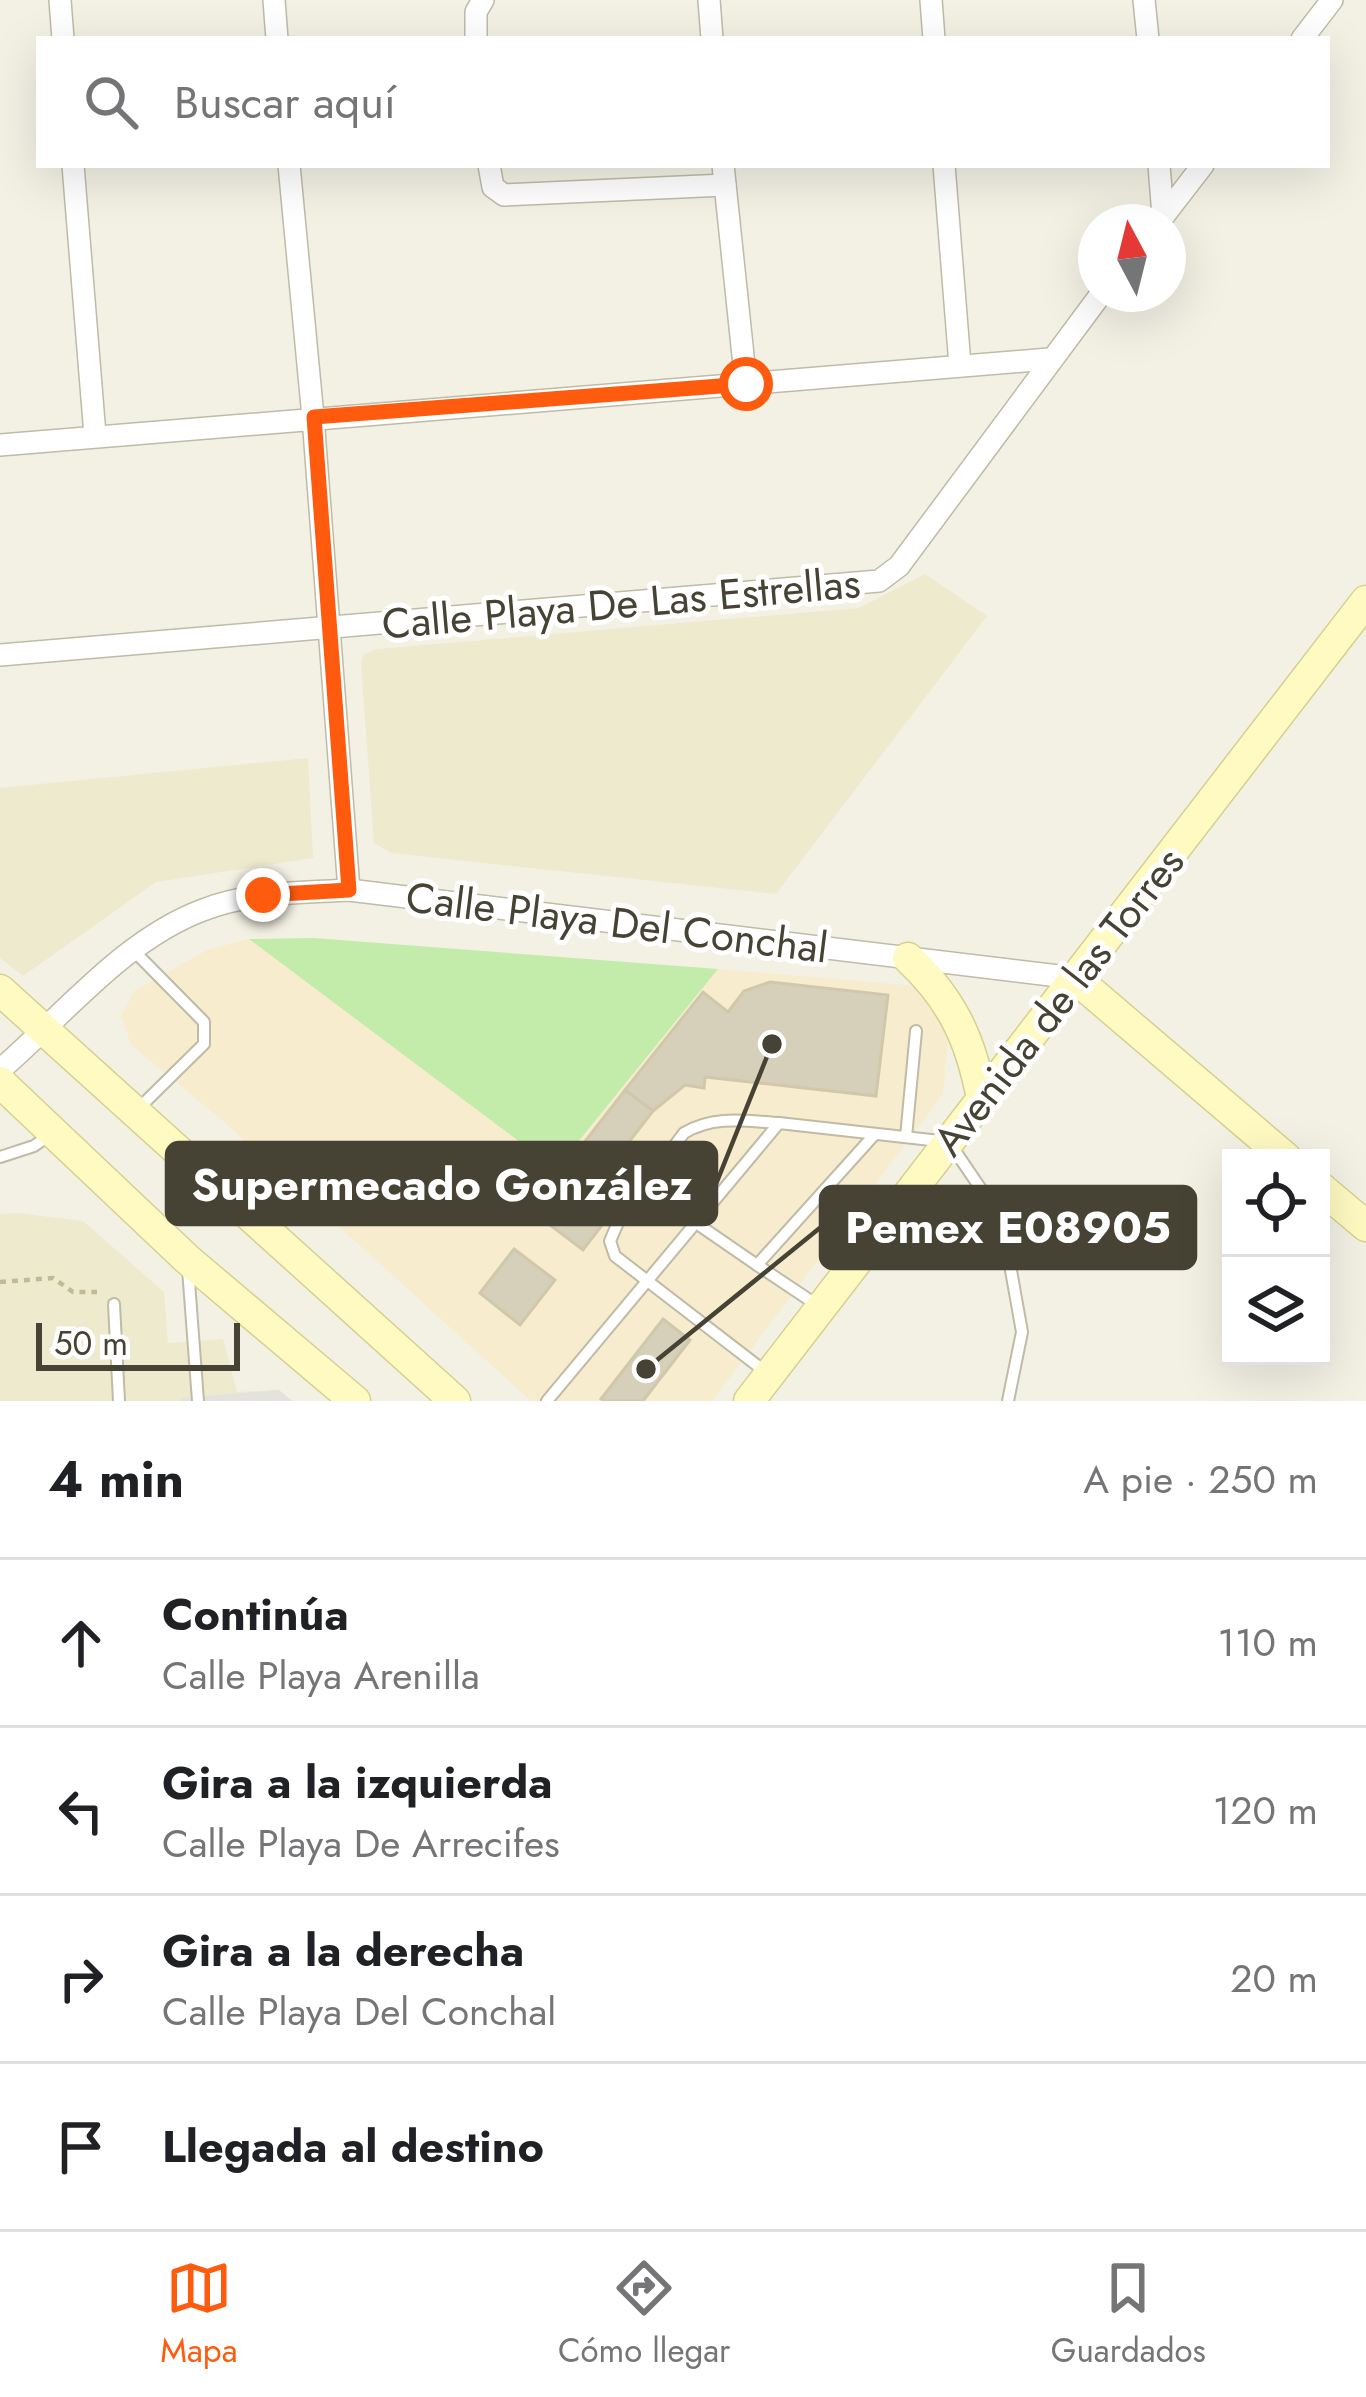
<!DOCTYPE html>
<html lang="es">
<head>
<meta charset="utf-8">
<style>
  :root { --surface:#fff; --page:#f6f6f6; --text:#202124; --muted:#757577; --line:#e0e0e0; --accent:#ff5b0f }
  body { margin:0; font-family:Jost,sans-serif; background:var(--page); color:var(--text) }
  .controls { position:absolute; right:36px; bottom:36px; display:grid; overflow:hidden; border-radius:0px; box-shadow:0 12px 48px #0002 }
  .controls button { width:108px; height:108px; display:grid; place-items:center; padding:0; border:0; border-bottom:3px solid var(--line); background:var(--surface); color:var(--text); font:60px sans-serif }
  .compass { position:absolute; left:1078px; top:204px; width:108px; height:108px; border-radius:50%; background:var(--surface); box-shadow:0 12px 48px #0002; rotate:353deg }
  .scale { position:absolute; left:36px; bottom:30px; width:204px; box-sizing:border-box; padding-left:12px; border:6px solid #464234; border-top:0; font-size:33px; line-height:42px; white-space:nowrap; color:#464234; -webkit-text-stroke:9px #fff; paint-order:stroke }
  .stop { position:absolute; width:36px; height:36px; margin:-27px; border:9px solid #ff5b0f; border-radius:50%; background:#fff }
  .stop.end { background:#ff5b0f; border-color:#fff; box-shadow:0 3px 12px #0008 }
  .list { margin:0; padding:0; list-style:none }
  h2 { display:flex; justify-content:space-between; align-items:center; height:156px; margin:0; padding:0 48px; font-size:51px }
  h2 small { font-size:39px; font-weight:400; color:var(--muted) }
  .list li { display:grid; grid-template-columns:78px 1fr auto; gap:36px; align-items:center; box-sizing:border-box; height:168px; padding:0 48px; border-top:3px solid var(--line) }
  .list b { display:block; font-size:45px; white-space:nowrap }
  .list p { margin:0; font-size:39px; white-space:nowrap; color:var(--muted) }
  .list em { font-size:39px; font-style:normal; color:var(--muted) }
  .icon { flex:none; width:66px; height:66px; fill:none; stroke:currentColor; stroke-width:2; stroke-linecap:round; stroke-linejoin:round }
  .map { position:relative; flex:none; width:1366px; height:1401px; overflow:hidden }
  .search { position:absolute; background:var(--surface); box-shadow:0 12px 48px #0002; left:36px; right:36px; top:36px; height:132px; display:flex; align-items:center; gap:30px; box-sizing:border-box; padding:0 42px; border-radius:0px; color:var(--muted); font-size:45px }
  .sheet { height:828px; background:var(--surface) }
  nav { display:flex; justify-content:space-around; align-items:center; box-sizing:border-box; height:168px; border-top:3px solid var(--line); background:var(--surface); font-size:33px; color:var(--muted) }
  nav a { display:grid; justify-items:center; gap:6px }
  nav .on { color:var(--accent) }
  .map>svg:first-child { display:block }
</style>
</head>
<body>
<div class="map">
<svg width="1366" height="1401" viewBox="0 0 1366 1401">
  <rect width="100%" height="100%" fill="#f3f1e4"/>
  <path fill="#f7eccd" d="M249,939L556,1168L718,969L928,987L950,1017L943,1094L712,1401H531L224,1122L131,1045L121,1016L134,991L207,950Z"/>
  <g fill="#eeeacd">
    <path d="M925,574L987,616L776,894L391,853L374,843L361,665L363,655L376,649L859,608Z"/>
    <path d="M308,758L313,858L156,882L23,976L0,958V788Z"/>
    <path d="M17,1213L83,1221L164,1292L168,1343L223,1339L237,1392L279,1390L292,1401H0V1214Z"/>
  </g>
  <path fill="#c3ebaa" d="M313,938L718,969L556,1169L249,939Z"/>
  <path fill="#e4e2dd" d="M279,1390L292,1401H181V1398Z"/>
  <g fill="#d6cfb9" stroke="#d1c8ab" stroke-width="3">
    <path d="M770,982L888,995L876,1096L705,1077L704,1088L685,1085L653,1111L625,1090L703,992L728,1012L744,991Z"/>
    <path d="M625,1090L653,1111L604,1174L576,1153Z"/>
    <path d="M583,1182L616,1207L583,1250L550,1225Z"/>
    <path d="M514,1249L555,1280L520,1325L480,1293Z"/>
    <path d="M663,1319L690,1340L643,1401H604L601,1399Z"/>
  </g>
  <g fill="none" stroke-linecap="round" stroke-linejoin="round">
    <defs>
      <g id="lane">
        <path d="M134,951L204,1022V1044L138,1109"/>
        <path d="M906,1137L916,1031"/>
        <path d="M0,1157L34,1146L51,1134"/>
        <path d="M696,1223L757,1265"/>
        <path d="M188,1269L198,1401"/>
        <path d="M114,1304L119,1401"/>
        <path d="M817,1305L757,1265L875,1134"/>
        <path d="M767,1373L615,1256L610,1241L620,1218L684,1133C714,1115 746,1121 779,1123"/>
        <path d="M547,1401L779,1123L949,1142L1002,1220L1022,1332L1008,1401"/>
      </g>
      <g id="street">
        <path d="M60,0L63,39"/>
        <path d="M274,0L277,39"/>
        <path d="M709,0L712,39"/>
        <path d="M931,0L934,39"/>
        <path d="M1144,0L1148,39"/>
        <path d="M476,39V12L483,0"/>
        <path d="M1302,39L1332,0"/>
        <path d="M73,165L95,435"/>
        <path d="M289,165L313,417L349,890"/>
        <path d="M489,165L493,187L504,195L725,185"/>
        <path d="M723,165L746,384"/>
        <path d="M944,165L960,365"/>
        <path d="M1159,165L1163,216"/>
        <path d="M1159,222L1203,165"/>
        <path d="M0,445L1049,359"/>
        <path d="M0,655L879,581L899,566L1101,294"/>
        <path d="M0,1070C64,1015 123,940 203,910C248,892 301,893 349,890L1075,978"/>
      </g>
      <g id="secondary">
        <path d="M908,958C952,999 971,1040 982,1099"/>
        <path d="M1075,978L1286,1158"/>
        <path d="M0,990L455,1401"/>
        <path d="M0,1082L187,1259L355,1401"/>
        <path d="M1321,1188L1366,1226"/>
        <path d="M749,1401L1366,601"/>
      </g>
    </defs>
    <use href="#lane" stroke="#bfbba6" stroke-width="14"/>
    <use href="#street" stroke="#bfbba6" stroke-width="24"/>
    <use href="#secondary" stroke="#d6d090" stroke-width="33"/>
    <path stroke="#c2ba96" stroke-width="4.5" stroke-dasharray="6 6" stroke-linecap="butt" d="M0,1282L53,1278L73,1292H97"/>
    <use href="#lane" stroke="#fff" stroke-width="10"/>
    <use href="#street" stroke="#fff" stroke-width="21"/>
    <use href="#secondary" stroke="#fffac2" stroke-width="30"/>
  </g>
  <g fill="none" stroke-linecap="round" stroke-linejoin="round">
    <path stroke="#ff5b0f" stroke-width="15" d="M263,895L349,890L314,417L746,384"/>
  </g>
  <g text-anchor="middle" stroke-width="10" stroke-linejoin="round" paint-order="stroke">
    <g font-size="42" fill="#464234" stroke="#fff">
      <text transform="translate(621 603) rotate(-5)" y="15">Calle Playa De Las Estrellas</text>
      <text transform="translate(617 922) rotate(7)" y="15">Calle Playa Del Conchal</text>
      <text transform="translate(1058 1001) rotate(-52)" y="15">Avenida de las Torres</text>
    </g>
  </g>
  <path fill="none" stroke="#464234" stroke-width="4.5" d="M772 1044L716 1184M646 1369L821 1227"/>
  <g fill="#464234" stroke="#fff" stroke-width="4.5">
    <circle cx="772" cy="1044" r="12"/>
    <circle cx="646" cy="1369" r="12"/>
  </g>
  <g fill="#464234" stroke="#464234" stroke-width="4.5">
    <rect x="167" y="1143" width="549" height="81" rx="12"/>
    <rect x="821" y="1187" width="374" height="81" rx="12"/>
  </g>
  <g font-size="45" text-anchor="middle" font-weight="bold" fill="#fff">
    <text x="442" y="1200">Supermecado González</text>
    <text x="1008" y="1243">Pemex E08905</text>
  </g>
</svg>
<div class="controls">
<button><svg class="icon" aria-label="locate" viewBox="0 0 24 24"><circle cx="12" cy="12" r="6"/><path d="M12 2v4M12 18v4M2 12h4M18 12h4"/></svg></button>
<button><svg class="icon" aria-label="layers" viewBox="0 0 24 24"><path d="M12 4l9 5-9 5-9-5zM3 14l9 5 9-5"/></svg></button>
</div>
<svg class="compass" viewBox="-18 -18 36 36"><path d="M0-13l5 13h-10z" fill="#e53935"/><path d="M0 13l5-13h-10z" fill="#757577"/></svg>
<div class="scale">50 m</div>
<div class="stop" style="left:746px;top:384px"></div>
<div class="stop end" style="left:263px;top:895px"></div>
<div class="search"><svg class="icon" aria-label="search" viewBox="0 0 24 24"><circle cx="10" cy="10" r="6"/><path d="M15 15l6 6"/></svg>Buscar aquí</div>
</div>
<section class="sheet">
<h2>4 min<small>A pie · 250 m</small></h2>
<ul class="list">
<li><svg class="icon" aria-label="ahead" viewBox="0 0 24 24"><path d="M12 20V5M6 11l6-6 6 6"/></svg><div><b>Continúa</b><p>Calle Playa Arenilla</p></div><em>110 m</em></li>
<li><svg class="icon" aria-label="left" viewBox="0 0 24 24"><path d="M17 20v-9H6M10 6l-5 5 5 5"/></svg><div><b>Gira a la izquierda</b><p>Calle Playa De Arrecifes</p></div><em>120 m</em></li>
<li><svg class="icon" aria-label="right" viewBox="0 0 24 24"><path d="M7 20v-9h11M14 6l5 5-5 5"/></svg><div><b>Gira a la derecha</b><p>Calle Playa Del Conchal</p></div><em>20 m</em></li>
<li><svg class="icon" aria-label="arrive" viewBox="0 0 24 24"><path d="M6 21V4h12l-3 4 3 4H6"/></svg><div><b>Llegada al destino</b></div></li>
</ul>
</section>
<nav>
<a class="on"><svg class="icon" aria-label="map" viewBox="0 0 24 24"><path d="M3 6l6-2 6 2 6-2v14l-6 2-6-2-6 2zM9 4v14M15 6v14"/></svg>Mapa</a>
<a><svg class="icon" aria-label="directions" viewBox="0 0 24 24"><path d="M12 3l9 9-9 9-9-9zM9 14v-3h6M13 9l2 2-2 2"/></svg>Cómo llegar</a>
<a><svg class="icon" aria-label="saved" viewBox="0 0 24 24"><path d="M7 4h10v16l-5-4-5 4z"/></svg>Guardados</a>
</nav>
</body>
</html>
